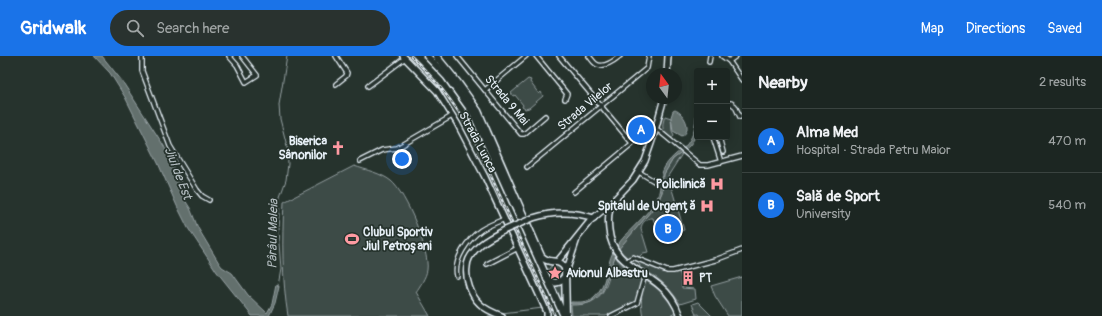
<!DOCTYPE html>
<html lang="en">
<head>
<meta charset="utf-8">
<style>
  :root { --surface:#1c2622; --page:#29322f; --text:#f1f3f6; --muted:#a0a5a5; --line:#3a4340; --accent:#1a73e8 }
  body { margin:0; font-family:Pangolin,sans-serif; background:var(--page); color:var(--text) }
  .controls { position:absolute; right:12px; top:12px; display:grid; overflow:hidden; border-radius:4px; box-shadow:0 2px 10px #0003 }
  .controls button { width:36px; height:36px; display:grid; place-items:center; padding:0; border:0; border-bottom:1px solid var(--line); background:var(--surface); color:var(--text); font:20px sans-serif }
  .compass { position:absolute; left:646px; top:12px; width:36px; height:36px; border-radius:50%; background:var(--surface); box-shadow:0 2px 10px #0003; rotate:345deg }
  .you { position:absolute; left:402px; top:103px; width:14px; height:14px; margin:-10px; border:3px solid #fff; border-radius:50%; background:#1a73e8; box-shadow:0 0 0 6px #1a73e833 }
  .badge { display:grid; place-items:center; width:26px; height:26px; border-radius:50%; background:var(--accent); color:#fff; font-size:13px; font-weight:700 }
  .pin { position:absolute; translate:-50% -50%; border:2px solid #fff; box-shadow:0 1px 4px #0006 }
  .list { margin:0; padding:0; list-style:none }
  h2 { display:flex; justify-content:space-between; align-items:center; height:52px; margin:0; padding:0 16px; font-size:17px }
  h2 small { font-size:13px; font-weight:400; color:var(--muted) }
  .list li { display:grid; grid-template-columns:26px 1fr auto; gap:12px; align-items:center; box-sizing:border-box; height:64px; padding:0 16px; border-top:1px solid var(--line) }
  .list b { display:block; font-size:15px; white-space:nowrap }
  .list p { margin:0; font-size:13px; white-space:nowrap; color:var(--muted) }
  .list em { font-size:13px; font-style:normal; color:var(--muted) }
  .icon { flex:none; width:22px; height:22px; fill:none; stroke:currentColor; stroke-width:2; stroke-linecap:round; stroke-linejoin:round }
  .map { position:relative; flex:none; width:742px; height:260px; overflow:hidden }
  header { display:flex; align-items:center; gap:24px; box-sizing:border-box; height:56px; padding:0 20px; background:var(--accent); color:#fff }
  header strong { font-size:19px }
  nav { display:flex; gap:22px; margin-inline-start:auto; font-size:14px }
  .search { width:280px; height:36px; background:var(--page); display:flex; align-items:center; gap:10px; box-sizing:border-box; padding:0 14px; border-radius:22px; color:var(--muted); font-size:15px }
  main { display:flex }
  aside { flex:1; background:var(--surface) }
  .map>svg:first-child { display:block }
</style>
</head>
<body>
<header>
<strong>Gridwalk</strong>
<div class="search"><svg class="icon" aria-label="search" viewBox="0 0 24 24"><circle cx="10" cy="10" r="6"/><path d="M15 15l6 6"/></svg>Search here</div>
<nav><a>Map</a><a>Directions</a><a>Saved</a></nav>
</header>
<main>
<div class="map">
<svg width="742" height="260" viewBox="0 0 742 260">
  <rect width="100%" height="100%" fill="#26332d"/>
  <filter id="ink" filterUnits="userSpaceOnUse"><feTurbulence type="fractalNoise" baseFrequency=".025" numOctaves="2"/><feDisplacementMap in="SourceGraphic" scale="8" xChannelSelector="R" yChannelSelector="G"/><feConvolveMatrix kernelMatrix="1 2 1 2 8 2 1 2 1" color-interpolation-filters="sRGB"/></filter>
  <g filter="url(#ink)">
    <g fill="#3e4b47" stroke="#939ea0">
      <path d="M528,23L531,24L530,26L539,38L541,36L543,40L529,52L525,53L522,51L523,49L515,39L513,40L511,37Z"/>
      <path d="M665,60L671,62L672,75L674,79L671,83C662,76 661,71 665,60Z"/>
      <path d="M681,97L682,98L668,120L684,174L681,175L678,166L674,167L672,160L658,164L660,170L656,172L653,162C647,161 641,167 641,173L648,196L643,197L639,201L633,200L628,202L618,193L657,148L662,136L664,118L673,103Z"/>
      <path d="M354,110C366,114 381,117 391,125C406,137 430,195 427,214C426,221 420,230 416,236L430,260H288C282,224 282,183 284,146Z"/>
      <path d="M615,200C623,213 632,213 641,223L638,241L633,248L606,260H572L571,249C607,250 606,227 615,200Z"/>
      <path d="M633,203L672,217L679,215L682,224V232L695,233L696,243L680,248C671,232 656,219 639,212L640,209L638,208L636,210L630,205Z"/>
      <circle cx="555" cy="216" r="7"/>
      <path d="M742,221V260H728L715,240L711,230Z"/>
      <path d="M646,225C659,232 669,244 676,257L669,260H643C640,249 642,238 643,227Z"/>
      <path d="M564,227L565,256L551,229L558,230Z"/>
      <path d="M698,246L712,260H700L699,258L690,260L696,258L692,248Z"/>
    </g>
    <g fill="#636f6d" stroke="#98a3a5">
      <path d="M94,0H102L122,25L164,90L180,124L183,141L190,152L198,172L219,207L222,211L232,217L248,239L267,257L272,248L276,228L279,230L275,247L269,260H252L217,216L188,172L177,150L158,107L125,41L110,17Z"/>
      <path d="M697,51C697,69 700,81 685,94L683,93C696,79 695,68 697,51Z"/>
      <path d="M675,54C684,57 693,74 682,80L673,75L671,61L673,55Z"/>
      <path d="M681,94L683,96L673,103L664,118L662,136L657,148L617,195L602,236L591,246L585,248H571V246C580,246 588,247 594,241C607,230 606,210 613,196C623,177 648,161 657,142C660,136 660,130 661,123C662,110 671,102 681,94Z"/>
    </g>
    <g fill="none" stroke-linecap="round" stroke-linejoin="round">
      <g stroke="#98a3a5" stroke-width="1">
        <path d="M278,230L281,213L278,174L280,141L286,124L288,108L287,90L280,63L279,49L287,0"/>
        <path d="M502,257L543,252"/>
        <path d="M488,260L493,259"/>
      </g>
      <defs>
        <g id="street">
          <path d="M142,0V15L170,90L197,134L202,140L209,144"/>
          <path d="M229,0L237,9L246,26L257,19L242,0"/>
          <path d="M336,0L347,17L346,20L336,28"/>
          <path d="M457,0L521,78H524L545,60"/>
          <path d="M536,0L567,38L565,43"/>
          <path d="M559,0L632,87"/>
          <path d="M589,0C591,2 593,6 596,8C603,13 615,4 620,0"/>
          <path d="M722,0L729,5L742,24"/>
          <path d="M729,5L736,0"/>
          <path d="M709,6L710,0"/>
          <path d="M368,30L405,2"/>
          <path d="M485,34L526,0"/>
          <path d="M727,47H731L735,50L740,61"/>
          <path d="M658,74L700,109H708L742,100"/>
          <path d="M713,81L721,106"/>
          <path d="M719,81L723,96"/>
          <path d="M360,105L382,94L397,92L452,60"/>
          <path d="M527,111L647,12L649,0"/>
          <path d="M639,116L654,125"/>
          <path d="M574,136L647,75L654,74"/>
          <path d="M626,206L628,204L633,201L667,215H673L715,204L742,194"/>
          <path d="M487,208L518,192"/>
          <path d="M457,220C453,204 468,183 481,174C489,169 497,166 505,163"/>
          <path d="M611,260L637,247L645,219"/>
        </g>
        <g id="secondary">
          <path d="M403,0L437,35L457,67L485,121L547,256V260"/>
          <path d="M667,18L668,0"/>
          <path d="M656,71L664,42"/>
          <path d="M612,147C608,155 608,165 609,174C612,206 639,212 660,230C670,238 676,248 680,260"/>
          <path d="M533,162C554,155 573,155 594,162"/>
          <path d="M557,206L590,165L612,146L633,124L645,105L655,76"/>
          <path d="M566,216L577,183"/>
          <path d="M502,260C494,257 486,254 480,248C471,240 465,223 467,211C467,204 472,197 477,192C484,184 494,180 503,175"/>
        </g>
        <g id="primary">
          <path d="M427,0L447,21L473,57L564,260"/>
          <path d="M436,0L458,27L478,55L541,200C550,210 558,201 565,212L566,260"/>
          <path d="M547,223C554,229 561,227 565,220"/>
        </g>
      </defs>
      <use href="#street" stroke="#e8f1f8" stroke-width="6"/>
      <use href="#secondary" stroke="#e8f1f8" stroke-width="8"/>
      <use href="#primary" stroke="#e8f1f8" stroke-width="9"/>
      <use href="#street" stroke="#26332d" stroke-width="3.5"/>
      <use href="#secondary" stroke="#26332d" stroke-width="5"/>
      <use href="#primary" stroke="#26332d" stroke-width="6"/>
      <defs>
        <path id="rail" d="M411,0C436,24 452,44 470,74L555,260"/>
      </defs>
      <use href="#rail" stroke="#e8f1f8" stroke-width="2.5"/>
      <use href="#rail" stroke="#26332d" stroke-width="1" stroke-dasharray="3" stroke-linecap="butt"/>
      <defs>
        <path id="secondary-bridge" d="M503,175L533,162"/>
      </defs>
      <use href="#secondary-bridge" stroke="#e8f1f8" stroke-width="8" stroke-linecap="butt"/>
      <use href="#secondary-bridge" stroke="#26332d" stroke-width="5"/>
    </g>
  </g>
  <defs>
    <symbol id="church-bare" viewBox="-9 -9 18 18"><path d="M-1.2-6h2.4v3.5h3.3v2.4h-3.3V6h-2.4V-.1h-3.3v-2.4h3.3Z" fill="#ff9aa2" stroke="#26332d" stroke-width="2.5" paint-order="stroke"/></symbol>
    <symbol id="hospital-bare" viewBox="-9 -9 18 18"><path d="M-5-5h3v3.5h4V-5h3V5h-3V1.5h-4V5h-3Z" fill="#ff9aa2" stroke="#26332d" stroke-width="2.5" paint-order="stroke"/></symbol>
    <symbol id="stadium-bare" viewBox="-9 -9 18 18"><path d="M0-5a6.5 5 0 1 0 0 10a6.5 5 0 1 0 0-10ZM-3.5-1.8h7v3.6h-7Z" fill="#ff9aa2" stroke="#26332d" stroke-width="2.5" paint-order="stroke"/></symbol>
    <symbol id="sight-bare" viewBox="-9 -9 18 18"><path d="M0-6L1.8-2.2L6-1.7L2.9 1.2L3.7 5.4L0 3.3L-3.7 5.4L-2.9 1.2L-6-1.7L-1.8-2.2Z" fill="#ff9aa2" stroke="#26332d" stroke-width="2.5" paint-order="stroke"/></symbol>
    <symbol id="building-bare" viewBox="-9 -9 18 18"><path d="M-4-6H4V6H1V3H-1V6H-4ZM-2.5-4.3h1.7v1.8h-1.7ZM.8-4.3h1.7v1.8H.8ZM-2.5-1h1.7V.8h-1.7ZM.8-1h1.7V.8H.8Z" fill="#ff9aa2" stroke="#26332d" stroke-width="2.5" paint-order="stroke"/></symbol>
  </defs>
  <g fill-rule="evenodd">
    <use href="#church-bare" x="328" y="82" width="20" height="20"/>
    <use href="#hospital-bare" x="707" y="118" width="20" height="20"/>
    <use href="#hospital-bare" x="697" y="140" width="20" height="20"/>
    <use href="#stadium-bare" x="342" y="173" width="20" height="20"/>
    <use href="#sight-bare" x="545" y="207" width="20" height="20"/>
    <use href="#building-bare" x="678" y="212" width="20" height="20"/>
  </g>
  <g text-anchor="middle" stroke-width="3.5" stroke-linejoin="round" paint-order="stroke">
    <g font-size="12" fill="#e8f1f8" stroke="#26332d">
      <text transform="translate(507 44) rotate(50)" y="4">Strada 9 Mai</text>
      <text transform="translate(585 50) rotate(-40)" y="4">Strada Vilelor</text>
      <text transform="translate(478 86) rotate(62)" y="4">Strada Lunca</text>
    </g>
    <g font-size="12" font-weight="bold" fill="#e8f1f8" stroke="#26332d" text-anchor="end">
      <text x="327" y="89">Biserica<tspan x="327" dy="14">Sânonilor</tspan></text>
      <text x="706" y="132">Policlinică</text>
      <text x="696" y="154">Spitalul de Urgență</text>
      <text x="363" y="180" text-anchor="start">Clubul Sportiv<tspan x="363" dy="14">Jiul Petroșani</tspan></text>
      <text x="566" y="221" text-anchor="start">Avionul Albastru</text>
      <text x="699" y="226" text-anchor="start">PT</text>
    </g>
    <g font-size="13" font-style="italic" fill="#b3bdc0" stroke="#26332d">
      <text transform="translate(179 117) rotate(69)" y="5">Jiul de Est</text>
      <text transform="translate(272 178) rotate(-89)" y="5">Pârâul Maleia</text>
    </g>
  </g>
</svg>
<div class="controls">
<button>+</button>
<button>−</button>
</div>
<svg class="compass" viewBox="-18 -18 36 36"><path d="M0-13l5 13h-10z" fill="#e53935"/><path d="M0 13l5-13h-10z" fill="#a0a5a5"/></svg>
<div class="you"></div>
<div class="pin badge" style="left:641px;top:74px">A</div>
<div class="pin badge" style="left:668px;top:173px">B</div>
</div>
<aside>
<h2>Nearby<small>2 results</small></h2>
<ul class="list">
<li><span class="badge">A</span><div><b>Alma Med</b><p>Hospital · Strada Petru Maior</p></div><em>470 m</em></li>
<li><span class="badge">B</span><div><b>Sală de Sport</b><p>University</p></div><em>540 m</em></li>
</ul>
</aside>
</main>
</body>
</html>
